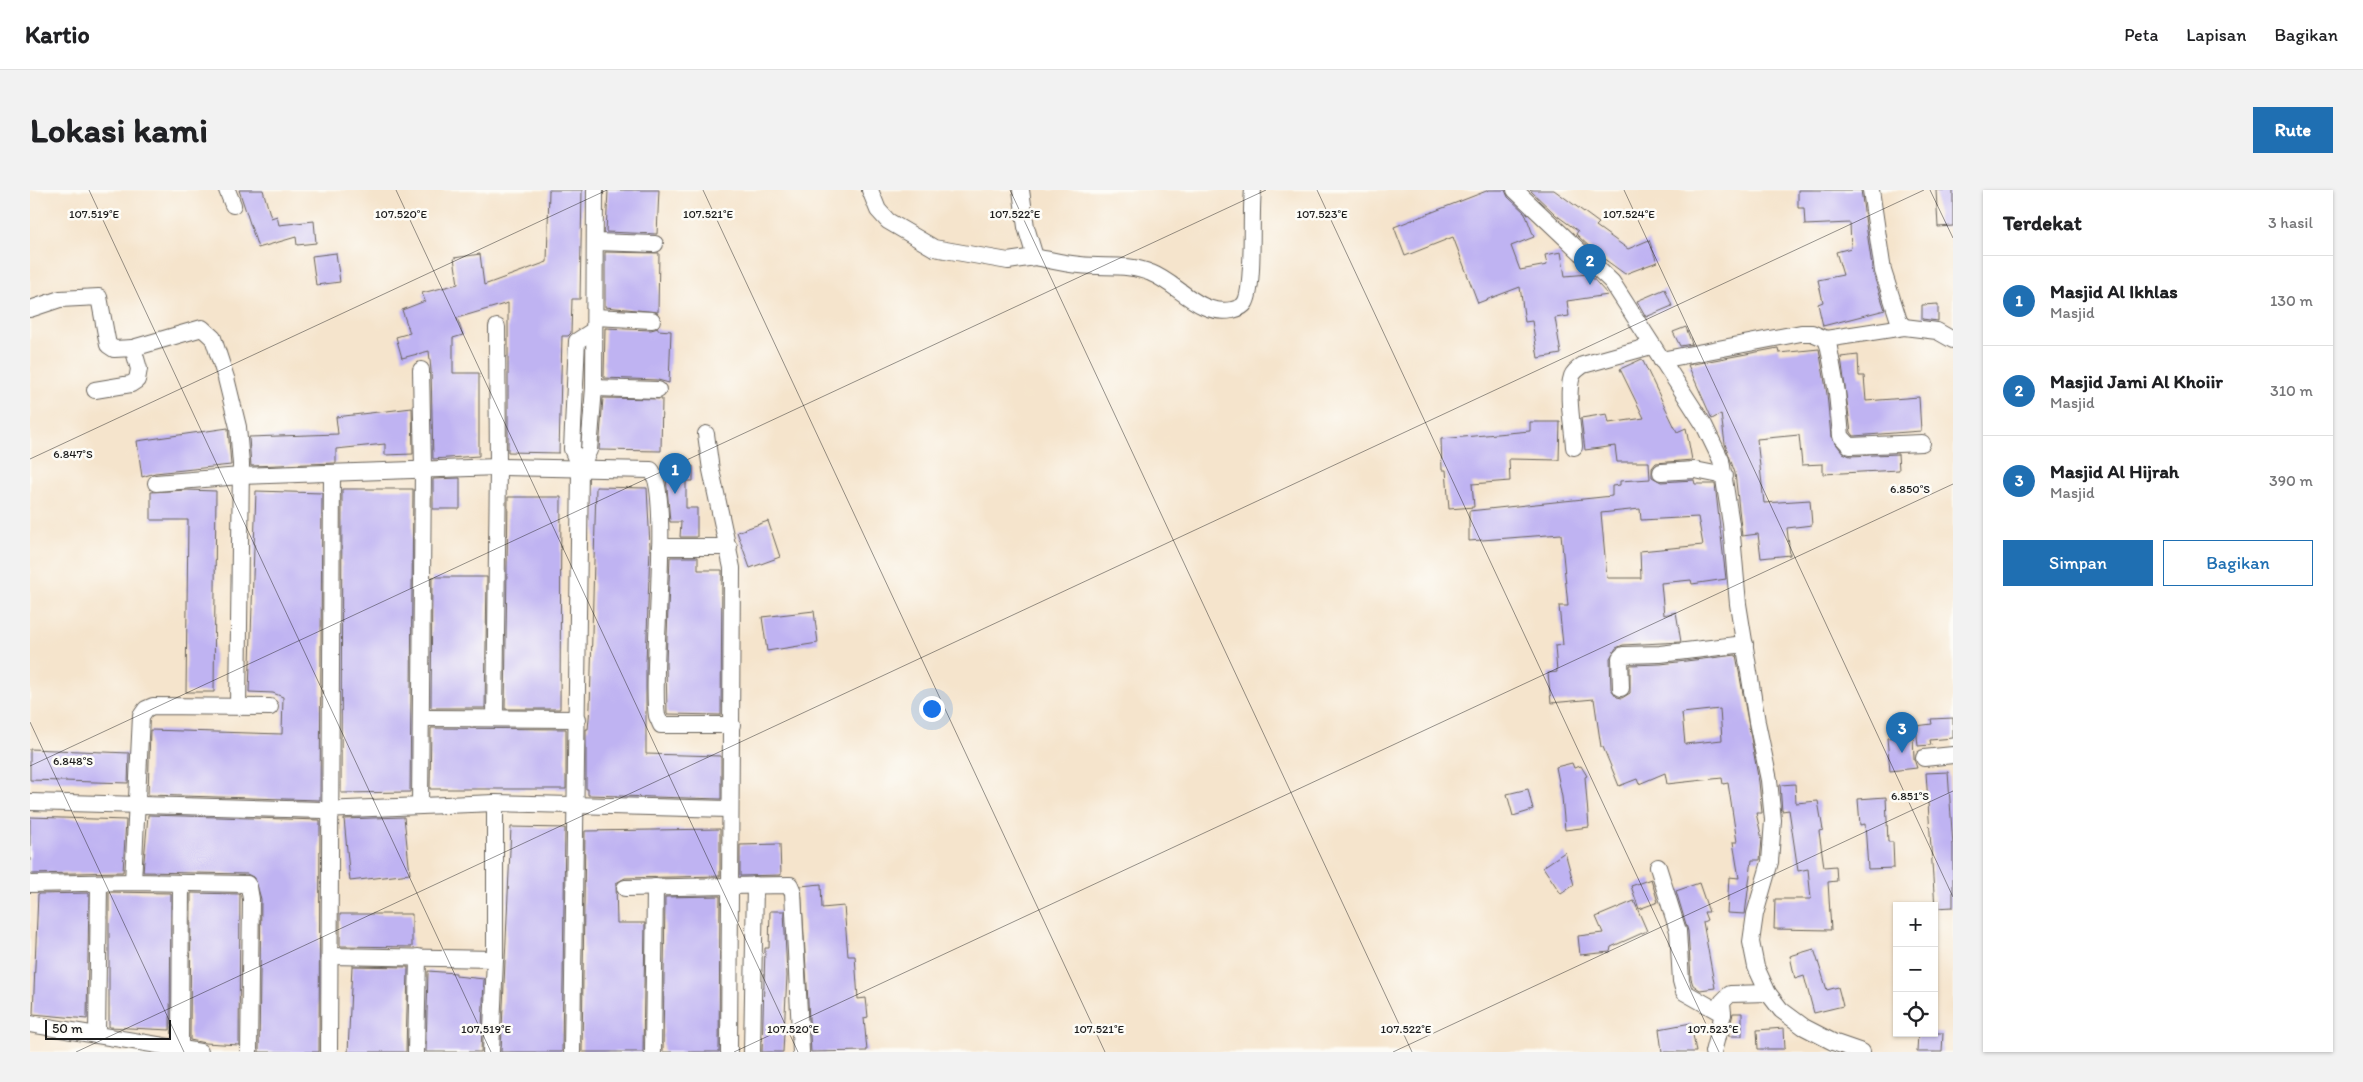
<!DOCTYPE html>
<html lang="id">
<head>
<meta charset="utf-8">
<style>
  :root { --surface:#fff; --page:#f2f2f2; --text:#202124; --muted:#757577; --line:#e0e0e0; --accent:#1f6fb2 }
  body { margin:0; font-family:Itim,sans-serif; background:var(--page); color:var(--text) }
  .controls { position:absolute; right:15px; bottom:15px; display:grid; overflow:hidden; border-radius:0px; box-shadow:0 1px 4px #0004 }
  .controls button { width:45px; height:45px; display:grid; place-items:center; padding:0; border:0; border-bottom:1px solid var(--line); background:var(--surface); color:var(--text); font:25px sans-serif }
  .scale { position:absolute; left:15px; bottom:12px; width:126px; box-sizing:border-box; padding-left:5px; border:2px solid #1c1c1c; border-top:0; font-size:14px; line-height:18px; white-space:nowrap; color:#1c1c1c; -webkit-text-stroke:4px #fdfcf7; paint-order:stroke }
  .you { position:absolute; left:901px; top:518px; width:18px; height:18px; margin:-12px; border:4px solid #fff; border-radius:50%; background:#1a73e8; box-shadow:0 0 0 8px #1a73e833 }
  .badge { display:grid; place-items:center; width:32px; height:32px; border-radius:50%; background:var(--accent); color:#fff; font-size:16px; font-weight:700 }
  .pin { position:absolute; translate:-50% -41px; filter:drop-shadow(0 1px 2px #0008) }
  .pin::after { content:''; position:absolute; top:26px; width:18px; height:15px; background:inherit; clip-path:polygon(0 0,100% 0,50% 100%) }
  .list { margin:0; padding:0; list-style:none }
  h2 { display:flex; justify-content:space-between; align-items:center; height:65px; margin:0; padding:0 20px; font-size:21px }
  h2 small { font-size:16px; font-weight:400; color:var(--muted) }
  .list li { display:grid; grid-template-columns:32px 1fr auto; gap:15px; align-items:center; box-sizing:border-box; height:90px; padding:0 20px; border-top:1px solid var(--line) }
  .list b { display:block; font-size:19px; white-space:nowrap }
  .list p { margin:0; font-size:16px; white-space:nowrap; color:var(--muted) }
  .list em { font-size:16px; font-style:normal; color:var(--muted) }
  .actions { display:flex; gap:10px; padding:15px 20px }
  .actions a { flex:1; padding:11px 0; border:1px solid var(--accent); border-radius:0px; text-align:center; font-size:18px; color:var(--accent) }
  .actions .main { background:var(--accent); color:#fff }
  .icon { flex:none; width:28px; height:28px; fill:none; stroke:currentColor; stroke-width:2; stroke-linecap:round; stroke-linejoin:round }
  .map { position:relative; flex:none; width:1923px; height:862px; overflow:hidden; border-radius:0px }
  header { display:flex; align-items:center; gap:30px; box-sizing:border-box; height:70px; padding:0 25px; background:var(--surface); border-bottom:1px solid var(--line) }
  header strong { font-size:24px }
  nav { display:flex; gap:28px; margin-inline-start:auto; font-size:18px }
  .intro { display:flex; align-items:center; justify-content:space-between; box-sizing:border-box; height:120px; padding:0 30px }
  h1 { margin:0; font-size:35px }
  .button { padding:12px 22px; border-radius:0px; background:var(--accent); color:#fff; font-size:18px; font-weight:700 }
  main { display:flex; gap:30px; padding:0 30px }
  aside { flex:1; background:var(--surface); border-radius:0px; box-shadow:0 1px 4px #0004 }
  .map>svg:first-child { display:block }
</style>
</head>
<body>
<header>
<strong>Kartio</strong>
<nav><a>Peta</a><a>Lapisan</a><a>Bagikan</a></nav>
</header>
<div class="intro"><h1>Lokasi kami</h1><a class="button">Rute</a></div>
<main>
<div class="map">
<svg width="1923" height="862" viewBox="0 0 1923 862">
  <rect width="100%" height="100%" fill="#fdfcf7"/>
  <filter id="ink" filterUnits="userSpaceOnUse"><feTurbulence type="fractalNoise" baseFrequency=".02" numOctaves="2"/><feDisplacementMap in="SourceGraphic" scale="10" xChannelSelector="R" yChannelSelector="G"/><feConvolveMatrix kernelMatrix="1 2 1 2 8 2 1 2 1" color-interpolation-filters="sRGB"/></filter>
  <filter id="wash" filterUnits="userSpaceOnUse"><feTurbulence type="fractalNoise" baseFrequency=".0096" numOctaves="4" result="noise"/><feDisplacementMap in="SourceGraphic" scale="20" xChannelSelector="R" yChannelSelector="G"/><feGaussianBlur stdDeviation="1.12" result="paint"/><feColorMatrix in="noise" values="0 0 0 0 0 0 0 0 0 0 0 0 0 0 0 0 0 1.4 0 .05"/><feComposite in="paint" operator="in"/></filter>
  <g filter="url(#wash)">
    <rect width="100%" height="100%" fill="#f5e4cc"/>
    <g id="blocks">
      <g fill="#bfb3f2" fill-rule="evenodd">
        <path d="M209,0H233L241,28L247,26L249,35L284,31L286,53L267,55L266,47L228,58Z"/>
        <path d="M519,0H552L550,109H542L541,143L538,146H532L529,263L478,262V113L427,128L433,145L423,148V183H449V266L403,269L401,180L399,161L372,168L366,147L380,143L372,120L395,111L392,103L428,94L424,68L450,64L454,95L517,72Z"/>
        <path d="M578,0H629L627,44L576,42Z"/>
        <path d="M1459,0H1475L1478,7L1495,23L1504,47L1481,56L1490,80L1517,75L1515,65L1531,62L1535,86L1559,84L1578,105L1537,111L1539,126L1525,128L1531,164L1508,168L1502,131L1495,132L1490,97L1448,113L1423,47L1375,66L1364,37Z"/>
        <path d="M1500,0H1524L1569,33L1566,36L1598,59L1619,50L1627,72L1595,84L1566,63L1546,44L1548,41L1526,25Z"/>
        <path d="M1768,0H1831L1843,83L1855,120L1793,136L1788,114L1793,112L1788,90L1813,85L1806,62L1821,58L1820,33L1775,35L1774,18H1768Z"/>
        <path d="M1906,0H1923V36L1908,37Z"/>
        <path d="M575,62L629,63L628,122L575,117Z"/>
        <path d="M306,63L310,92L286,95L282,66Z"/>
        <path d="M1635,99L1642,116L1616,127L1607,111Z"/>
        <path d="M1908,114V131L1892,129V115Z"/>
        <path d="M1656,137L1662,154L1650,156L1643,142Z"/>
        <path d="M575,138L621,140L628,138V140L641,141L639,193L628,190L574,188Z"/>
        <path d="M1748,158L1749,163L1789,159L1797,204L1801,247L1813,263L1820,266L1868,264L1869,280L1793,284V274L1772,275L1769,245L1727,249L1734,313L1780,310L1782,335L1757,338L1760,365L1731,368L1728,344L1712,346L1705,283L1695,254L1691,224L1682,229L1658,175Z"/>
        <path d="M1828,165L1829,186H1834L1836,211L1889,207L1891,241L1824,246L1821,242L1811,167Z"/>
        <path d="M1612,169L1647,242L1656,238L1662,270L1626,273L1622,278V287L1631,292L1664,290L1665,294H1685L1696,389L1662,394L1661,390L1631,393L1634,425L1646,422L1651,452L1593,455L1586,458L1580,468L1581,499L1587,507L1592,508L1600,503V475L1631,474L1706,465L1729,592L1732,623H1726L1732,649L1730,670H1722L1715,724L1697,723L1699,687L1709,688L1703,652H1707L1698,593L1693,594L1692,588L1637,594L1635,583L1609,594L1607,589L1589,596L1573,557H1571L1564,509L1521,513L1518,483L1527,482L1525,456L1533,455L1529,416H1538L1531,344L1439,351V321L1582,306V296L1590,295V291L1620,289L1619,272H1587L1585,256L1555,260L1551,228L1577,224L1579,233L1614,228L1590,179ZM1610,319L1611,330L1668,327L1673,355L1610,361L1611,388H1577L1571,323ZM1690,519L1692,550L1655,554L1652,523Z"/>
        <path d="M573,208L632,209L631,261L569,260Z"/>
        <path d="M382,218L383,264L355,265V254L306,259V273L221,276L219,247L308,244L306,227Z"/>
        <path d="M1500,232H1530L1529,270L1479,269L1480,291L1442,294L1444,317L1419,319L1416,280H1412L1411,249L1500,241Z"/>
        <path d="M198,238L201,275L125,283L112,287L107,251Z"/>
        <path d="M635,275L663,276V291H656V318H667V347H650L651,332H640Z"/>
        <path d="M430,288V319H403V289Z"/>
        <path d="M566,297L617,298L620,356L616,473V564L691,566V609L558,605V599H556V539H558L560,517Z"/>
        <path d="M312,299H383L380,602L311,603Z"/>
        <path d="M157,300L186,301L184,502H156L158,330H121V302Z"/>
        <path d="M226,301L292,303L290,610L118,605L120,540L252,544L253,507L243,503L219,502Z"/>
        <path d="M478,307H531L530,519H475Z"/>
        <path d="M738,331L750,367L720,378L707,342Z"/>
        <path d="M640,367H668V380H692L691,525L637,524L636,473Z"/>
        <path d="M402,387H457L455,518H401Z"/>
        <path d="M784,421L788,453L737,461L732,427Z"/>
        <path d="M1923,528V548L1900,550L1901,555L1888,556L1886,536L1902,534L1901,529Z"/>
        <path d="M401,538L536,539V599H400Z"/>
        <path d="M1883,545L1884,569L1887,578L1860,581L1857,548Z"/>
        <path d="M0,559L99,563L98,593L0,590Z"/>
        <path d="M1542,573L1544,578L1551,576L1557,586L1555,587L1559,637L1535,640L1532,607L1526,577Z"/>
        <path d="M1918,582L1923,656V717L1905,718L1896,583Z"/>
        <path d="M1765,594L1766,613L1788,611L1793,640L1789,641L1794,677L1806,676L1807,691L1798,692L1801,740L1744,739L1745,709H1781L1778,679L1768,681L1759,620L1752,621L1750,595Z"/>
        <path d="M1498,599L1503,620L1483,626L1477,604Z"/>
        <path d="M1856,607L1858,652H1863L1864,678L1838,679L1835,634L1830,635L1828,609Z"/>
        <path d="M118,625L290,630L289,862H229L231,709L225,688L217,684L113,682Z"/>
        <path d="M0,627L96,630L93,682L0,684Z"/>
        <path d="M374,627L380,684L320,691L314,629Z"/>
        <path d="M481,637L535,638L532,862H471Z"/>
        <path d="M690,639V686L595,688L586,693L587,733H615L613,862H552L555,641Z"/>
        <path d="M750,654L751,685L710,686V655Z"/>
        <path d="M1535,662L1544,695L1531,704L1513,677Z"/>
        <path d="M1621,689L1628,712L1609,719L1601,696Z"/>
        <path d="M1669,693L1679,722H1674L1677,730L1673,732L1685,798L1670,800L1663,795L1661,789L1658,741L1646,701Z"/>
        <path d="M791,694L792,718L814,716L818,766H825L828,809L836,808L838,827L834,828L837,861L781,862L771,696Z"/>
        <path d="M79,702L141,703L140,840L79,837Z"/>
        <path d="M59,703L57,829L3,824L8,704Z"/>
        <path d="M161,703L210,704L209,855L175,853L160,850Z"/>
        <path d="M690,706L689,862H633L635,707Z"/>
        <path d="M1604,711L1617,741L1581,757L1580,762L1550,765L1548,746L1573,743L1566,727Z"/>
        <path d="M740,721H754L757,786L753,862H732L735,758H739Z"/>
        <path d="M310,724H382V757L310,756Z"/>
        <path d="M1784,759L1797,800L1808,797L1813,816L1784,823L1774,786L1765,789L1760,766Z"/>
        <path d="M322,776L378,777L376,862H318Z"/>
        <path d="M398,781L426,783V786L454,789L451,862H396Z"/>
        <path d="M1703,823H1712V846H1698Z"/>
        <path d="M1661,833L1666,862H1632L1629,839Z"/>
        <path d="M1754,838L1755,859H1728L1727,840Z"/>
        <path d="M1888,843H1913L1912,862H1887Z"/>
      </g>
    </g>
  </g>
  <g filter="url(#ink)">
    <use href="#blocks" fill-opacity="0" stroke="#68625a" stroke-width="1"/>
    <g fill="none" stroke-linecap="round" stroke-linejoin="round">
      <defs>
        <g id="minor">
          <path d="M197,0L203,15"/>
          <path d="M840,0L848,20L858,31L904,58L978,71L1005,67"/>
          <path d="M991,0L996,37L1005,67C1020,70 1035,74 1050,75C1074,78 1098,73 1121,83C1149,94 1168,126 1202,120C1206,119 1212,118 1215,113C1225,97 1220,24 1223,0"/>
          <path d="M1485,0L1582,92L1674,235L1691,270L1701,334L1708,414L1727,532L1739,590L1743,630L1740,672L1725,724L1721,752L1726,777L1738,803L1751,820L1774,837L1803,852L1832,862"/>
          <path d="M1841,0L1853,81L1869,131L1874,137"/>
          <path d="M565,52L625,54"/>
          <path d="M0,119L30,109L69,107L78,155L84,159L103,158L109,179L107,190L101,194L65,200"/>
          <path d="M565,127L622,130"/>
          <path d="M1796,149L1874,137L1907,141L1923,150"/>
          <path d="M103,158L172,138L183,148L196,188L208,237L211,274L208,516"/>
          <path d="M1631,170L1771,143H1782L1796,149L1799,158L1807,203L1811,246L1820,256L1892,253"/>
          <path d="M564,198L628,200"/>
          <path d="M676,244L681,280L702,378L699,862"/>
          <path d="M1544,257C1543,237 1536,204 1542,186C1544,181 1549,178 1553,175L1621,156"/>
          <path d="M550,279L559,260L564,198L565,0"/>
          <path d="M1631,282L1665,280L1695,286"/>
          <path d="M126,293L210,286L468,277L621,280C642,301 620,484 627,526L631,535H702"/>
          <path d="M630,357H699"/>
          <path d="M1591,498L1590,468L1593,465L1630,464L1715,454"/>
          <path d="M391,528L548,529"/>
          <path d="M465,528L468,277L467,137"/>
          <path d="M1894,568L1923,565"/>
          <path d="M0,612L293,620L465,613L699,619"/>
          <path d="M390,616L393,279L391,180"/>
          <path d="M1628,677L1648,741L1651,791L1654,802L1693,824"/>
          <path d="M103,692L111,526L116,519L123,516L240,517"/>
          <path d="M0,694L103,692L217,694L219,697L221,709L219,862"/>
          <path d="M595,698L760,695L763,702L771,862"/>
          <path d="M300,766L465,769"/>
          <path d="M0,834L170,862"/>
          <path d="M67,845L69,693"/>
          <path d="M150,859L151,693"/>
          <path d="M299,862L302,283"/>
          <path d="M386,862L388,767"/>
          <path d="M461,862L465,769V613"/>
          <path d="M542,862L550,279L542,259L547,151L564,140"/>
          <path d="M623,862L625,697"/>
          <path d="M722,862L725,695"/>
          <path d="M1683,862L1693,824L1692,812L1700,804L1738,803"/>
        </g>
      </defs>
      <use href="#minor" stroke="#68625a" stroke-width="18"/>
      <use href="#minor" stroke="#fff" stroke-width="16"/>
    </g>
  </g>
  <path fill="none" stroke="#1c1c1c" stroke-width="1" stroke-opacity="0.45" d="M59,0L461,862M366,0L768,862M673,0L1075,862M980,0L1382,862M1287,0L1689,862M1594,0L1923,707M1900,0L1923,48M0,269L577,0M0,532L154,862M0,576L1236,0M46,862L1894,0M704,862L1923,294M1363,862L1923,601"/>
  <g font-size="12" text-anchor="middle" fill="#1c1c1c" stroke="#fdfcf7" stroke-width="5" stroke-linejoin="round" paint-order="stroke">
    <text x="64" y="28">107.519°E</text>
    <text x="371" y="28">107.520°E</text>
    <text x="678" y="28">107.521°E</text>
    <text x="985" y="28">107.522°E</text>
    <text x="1292" y="28">107.523°E</text>
    <text x="1599" y="28">107.524°E</text>
    <text x="43" y="268">6.847°S</text>
    <text x="1880" y="303">6.850°S</text>
    <text x="43" y="575">6.848°S</text>
    <text x="1880" y="610">6.851°S</text>
    <text x="456" y="843">107.519°E</text>
    <text x="763" y="843">107.520°E</text>
    <text x="1069" y="843">107.521°E</text>
    <text x="1376" y="843">107.522°E</text>
    <text x="1683" y="843">107.523°E</text>
  </g>
</svg>
<div class="controls">
<button>+</button>
<button>−</button>
<button><svg class="icon" aria-label="locate" viewBox="0 0 24 24"><circle cx="12" cy="12" r="6"/><path d="M12 2v4M12 18v4M2 12h4M18 12h4"/></svg></button>
</div>
<div class="scale">50 m</div>
<div class="you"></div>
<div class="pin badge" style="left:645px;top:304px">1</div>
<div class="pin badge" style="left:1560px;top:95px">2</div>
<div class="pin badge" style="left:1872px;top:563px">3</div>
</div>
<aside>
<h2>Terdekat<small>3 hasil</small></h2>
<ul class="list">
<li><span class="badge">1</span><div><b>Masjid Al Ikhlas</b><p>Masjid</p></div><em>130 m</em></li>
<li><span class="badge">2</span><div><b>Masjid Jami Al Khoiir</b><p>Masjid</p></div><em>310 m</em></li>
<li><span class="badge">3</span><div><b>Masjid Al Hijrah</b><p>Masjid</p></div><em>390 m</em></li>
</ul>
<div class="actions"><a class="main">Simpan</a><a>Bagikan</a></div>
</aside>
</main>
</body>
</html>
